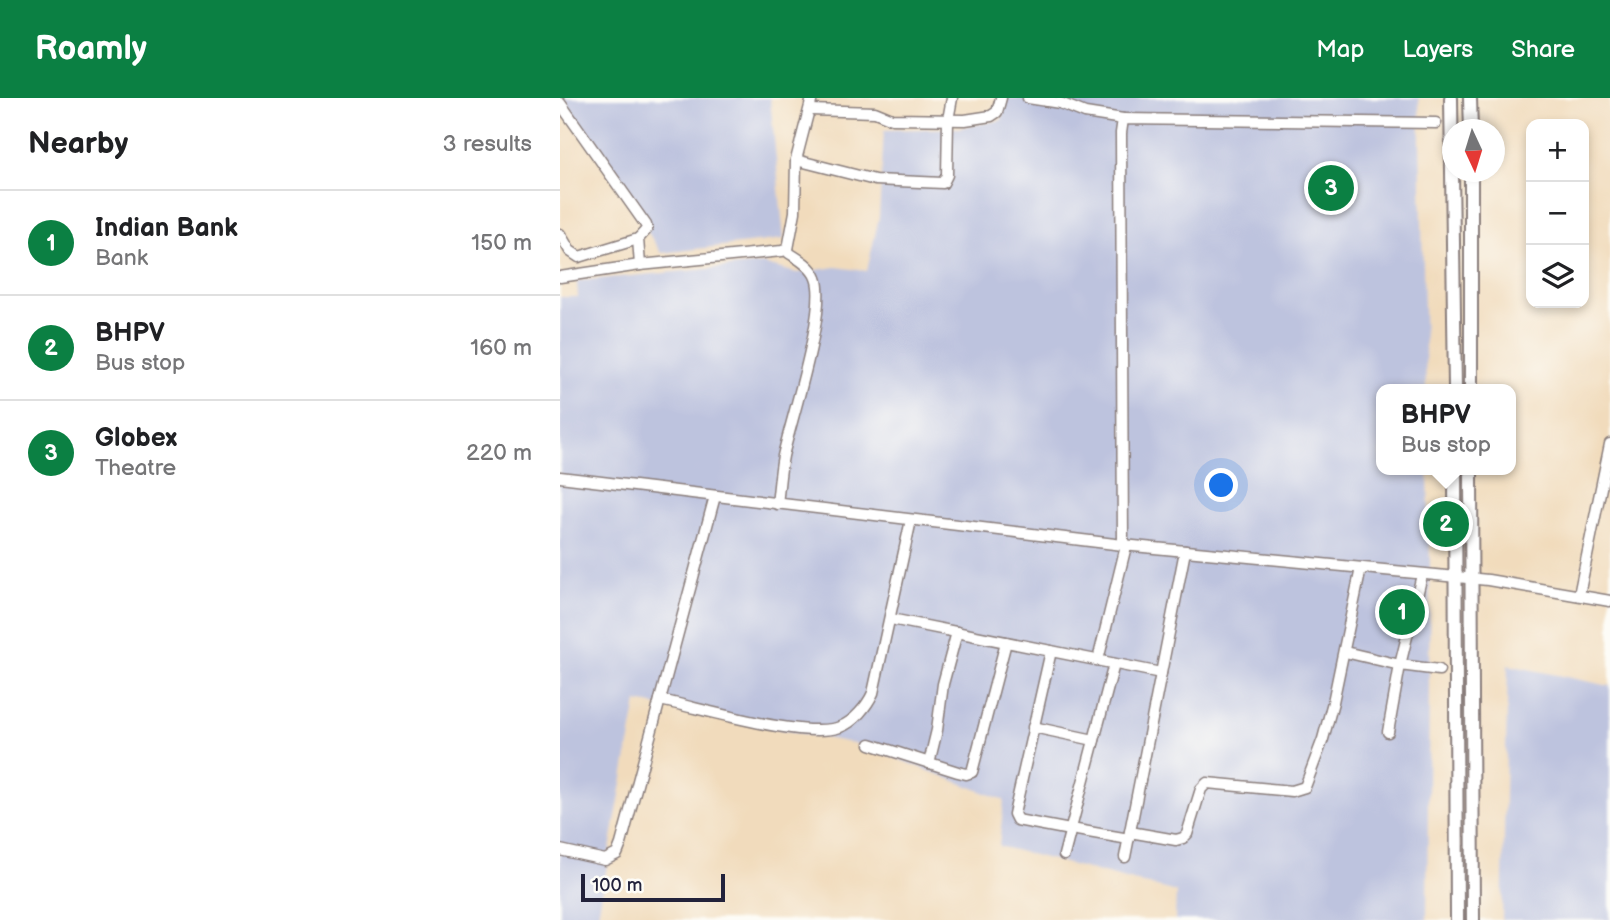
<!DOCTYPE html>
<html lang="en">
<head>
<meta charset="utf-8">
<style>
  :root { --surface:#fff; --page:#f6f6f6; --text:#202124; --muted:#757577; --line:#e0e0e0; --accent:#0b8043 }
  body { margin:0; font-family:"Balsamiq Sans",sans-serif; background:var(--page); color:var(--text) }
  .controls { position:absolute; right:21px; top:21px; display:grid; overflow:hidden; border-radius:14px; box-shadow:0 4px 10px #0003 }
  .controls button { width:63px; height:63px; display:grid; place-items:center; padding:0; border:0; border-bottom:2px solid var(--line); background:var(--surface); color:var(--text); font:35px sans-serif }
  .compass { position:absolute; left:882px; top:21px; width:63px; height:63px; border-radius:50%; background:var(--surface); box-shadow:0 4px 10px #0003; rotate:176deg }
  .scale { position:absolute; left:21px; bottom:18px; width:144px; box-sizing:border-box; padding-left:7px; border:4px solid #22223b; border-top:0; font-size:19px; line-height:24px; white-space:nowrap; color:#22223b; -webkit-text-stroke:5px #fdfcf7; paint-order:stroke }
  .you { position:absolute; left:662px; top:388px; width:24px; height:24px; margin:-18px; border:5px solid #fff; border-radius:50%; background:#1a73e8; box-shadow:0 0 0 10px #1a73e833 }
  .badge { display:grid; place-items:center; width:46px; height:46px; border-radius:50%; background:var(--accent); color:#fff; font-size:23px; font-weight:700 }
  .pin { position:absolute; translate:-50% -50%; border:4px solid #fff; box-shadow:0 2px 7px #0006 }
  .popup { position:absolute; left:816px; top:286px; width:140px; height:91px; box-sizing:border-box; display:grid; place-content:center; border-radius:14px; background:var(--surface); filter:drop-shadow(0 2px 5px #0005); font-size:23px; white-space:nowrap; color:var(--muted) }
  .popup b { font-size:26px; color:var(--text) }
  .popup::after { content:''; position:absolute; left:50%; top:100%; margin-left:-14px; border:14px solid transparent; border-top-color:var(--surface) }
  .list { margin:0; padding:0; list-style:none }
  h2 { display:flex; justify-content:space-between; align-items:center; height:91px; margin:0; padding:0 28px; font-size:30px }
  h2 small { font-size:23px; font-weight:400; color:var(--muted) }
  .list li { display:grid; grid-template-columns:46px 1fr auto; gap:21px; align-items:center; box-sizing:border-box; height:105px; padding:0 28px; border-top:2px solid var(--line) }
  .list b { display:block; font-size:26px; white-space:nowrap }
  .list p { margin:0; font-size:23px; white-space:nowrap; color:var(--muted) }
  .list em { font-size:23px; font-style:normal; color:var(--muted) }
  .icon { flex:none; width:38px; height:38px; fill:none; stroke:currentColor; stroke-width:2; stroke-linecap:round; stroke-linejoin:round }
  .map { position:relative; flex:none; width:1050px; height:822px; overflow:hidden }
  header { display:flex; align-items:center; gap:42px; box-sizing:border-box; height:98px; padding:0 35px; background:var(--accent); color:#fff }
  header strong { font-size:33px }
  nav { display:flex; gap:38px; margin-inline-start:auto; font-size:24px }
  main { display:flex }
  aside { flex:1; background:var(--surface) }
  .map>svg:first-child { display:block }
</style>
</head>
<body>
<header>
<strong>Roamly</strong>
<nav><a>Map</a><a>Layers</a><a>Share</a></nav>
</header>
<main>
<aside>
<h2>Nearby<small>3 results</small></h2>
<ul class="list">
<li><span class="badge">1</span><div><b>Indian Bank</b><p>Bank</p></div><em>150 m</em></li>
<li><span class="badge">2</span><div><b>BHPV</b><p>Bus stop</p></div><em>160 m</em></li>
<li><span class="badge">3</span><div><b>Globex</b><p>Theatre</p></div><em>220 m</em></li>
</ul>
</aside>
<div class="map">
<svg width="1050" height="822" viewBox="0 0 1050 822">
  <rect width="100%" height="100%" fill="#fdfcf7"/>
  <filter id="ink" filterUnits="userSpaceOnUse"><feTurbulence type="fractalNoise" baseFrequency=".0143" numOctaves="2"/><feDisplacementMap in="SourceGraphic" scale="14" xChannelSelector="R" yChannelSelector="G"/><feConvolveMatrix kernelMatrix="1 2 1 2 8 2 1 2 1" color-interpolation-filters="sRGB"/></filter>
  <filter id="wash" filterUnits="userSpaceOnUse"><feTurbulence type="fractalNoise" baseFrequency=".00686" numOctaves="4" result="noise"/><feDisplacementMap in="SourceGraphic" scale="28" xChannelSelector="R" yChannelSelector="G"/><feGaussianBlur stdDeviation="1.57" result="paint"/><feColorMatrix in="noise" values="0 0 0 0 0 0 0 0 0 0 0 0 0 0 0 0 0 1.4 0 .05"/><feComposite in="paint" operator="in"/></filter>
  <g filter="url(#wash)">
    <rect width="100%" height="100%" fill="#f1dbbc"/>
    <g fill="#bdc3de">
      <path d="M3,0H210L224,141L101,155Z"/>
      <path d="M444,0H859L866,291H821V372H868L870,466L867,822H615L616,794L439,748L444,702L302,647L77,604L37,822H0V199H18L17,183L202,166L237,175L276,169L307,173L319,119L324,32L399,30L442,22Z"/>
      <path d="M948,567L1050,588V822H942Z"/>
    </g>
  </g>
  <g filter="url(#ink)">
    <g fill="none" stroke-linecap="round" stroke-linejoin="round">
      <defs>
        <g id="minor">
          <path d="M468,0L500,5L525,15L563,21"/>
          <path d="M0,5L86,127L87,131L78,141L80,167"/>
          <path d="M250,12L315,14L332,21L405,22L431,18L437,14L441,0"/>
          <path d="M236,62L315,82L383,85L387,77L388,22L392,0"/>
          <path d="M0,136L10,153L19,159L78,141"/>
          <path d="M0,179L80,167L222,153L228,151"/>
          <path d="M0,379L563,447L928,482L1050,503"/>
          <path d="M217,406C219,390 220,373 223,358C231,322 268,209 256,180C252,169 239,161 229,155L228,151L235,114L236,62L252,0"/>
          <path d="M563,447L561,35L563,21L876,25"/>
          <path d="M1019,497L1050,346"/>
          <path d="M331,521L601,575"/>
          <path d="M491,553L454,716L457,722L510,732"/>
          <path d="M785,554L840,567L879,572"/>
          <path d="M538,562L566,448"/>
          <path d="M100,602C140,610 245,642 280,629C294,624 307,608 313,595L351,422"/>
          <path d="M473,629L534,642"/>
          <path d="M828,634L840,567L862,477"/>
          <path d="M310,646L398,674L406,676L412,674L446,544"/>
          <path d="M369,665L377,632L383,586L397,534"/>
          <path d="M511,731L569,741"/>
          <path d="M570,734L616,742L623,740L627,736L641,691L647,685L732,693L745,689L763,641L773,604L801,470"/>
          <path d="M0,752L45,762L57,756L61,746L155,398"/>
          <path d="M504,757L554,566"/>
          <path d="M565,759L625,453"/>
        </g>
        <g id="major">
          <path d="M891,0L895,291"/>
          <path d="M910,0L911,32"/>
          <path d="M911,74V291"/>
          <path d="M895,372L897,822"/>
          <path d="M911,372L913,822"/>
        </g>
      </defs>
      <use href="#minor" stroke="#8a7e7c" stroke-width="13"/>
      <use href="#major" stroke="#8a7e7c" stroke-width="16"/>
      <use href="#minor" stroke="#fff" stroke-width="10"/>
      <use href="#major" stroke="#fff" stroke-width="12"/>
    </g>
  </g>
</svg>
<div class="controls">
<button>+</button>
<button>−</button>
<button><svg class="icon" aria-label="layers" viewBox="0 0 24 24"><path d="M12 4l9 5-9 5-9-5zM3 14l9 5 9-5"/></svg></button>
</div>
<svg class="compass" viewBox="-18 -18 36 36"><path d="M0-13l5 13h-10z" fill="#e53935"/><path d="M0 13l5-13h-10z" fill="#757577"/></svg>
<div class="scale">100 m</div>
<div class="you"></div>
<div class="pin badge" style="left:842px;top:514px">1</div>
<div class="pin badge" style="left:886px;top:426px">2</div>
<div class="popup"><b>BHPV</b>Bus stop</div>
<div class="pin badge" style="left:771px;top:90px">3</div>
</div>
</main>
</body>
</html>
